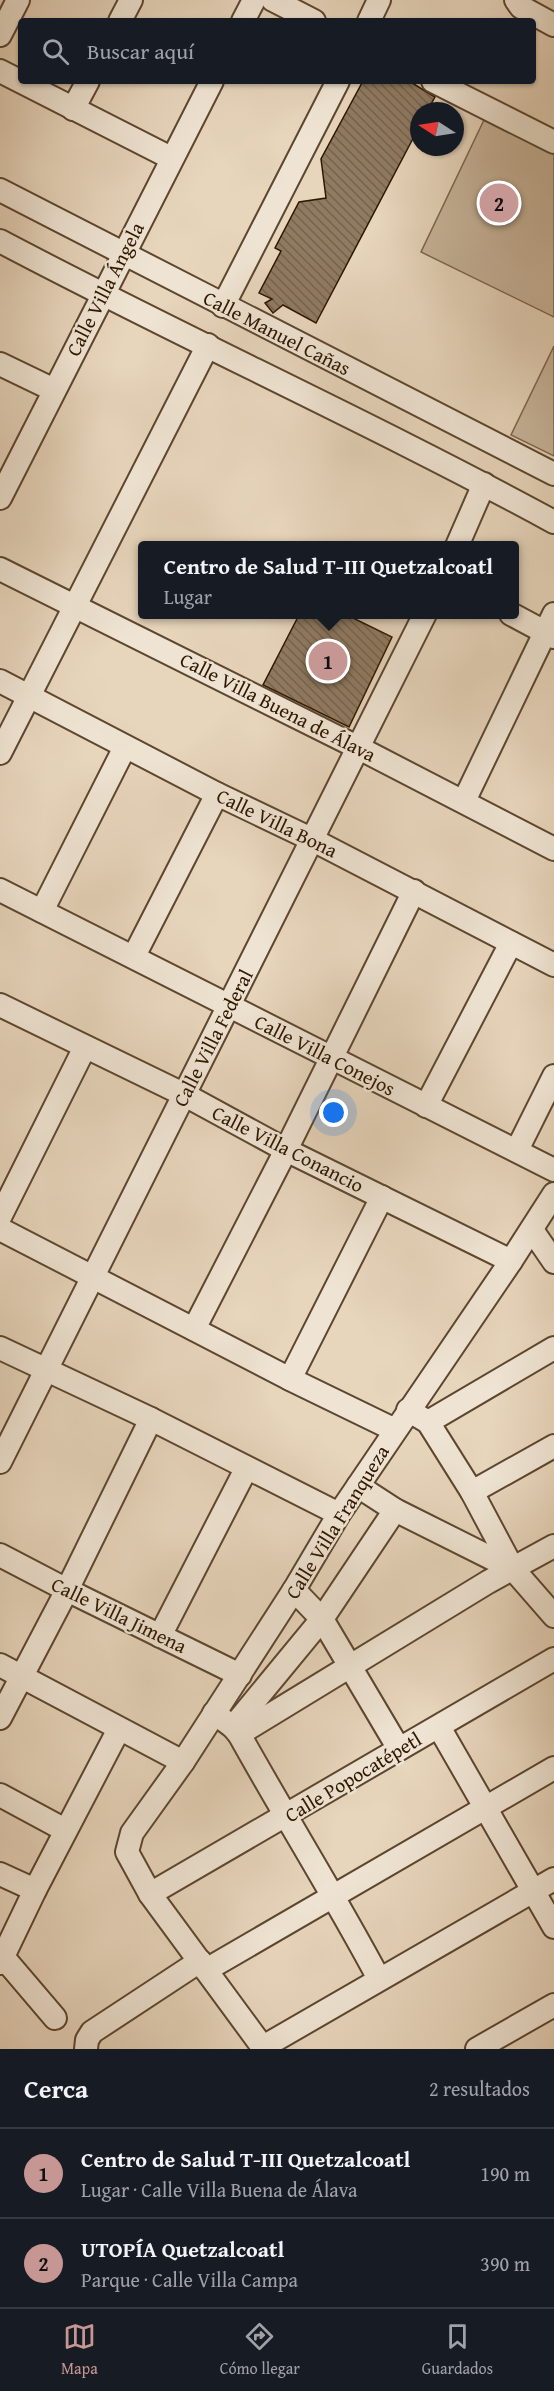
<!DOCTYPE html>
<html lang="es">
<head>
<meta charset="utf-8">
<style>
  :root { --surface:#171b24; --page:#20242c; --text:#f1f3f6; --muted:#9ea1a6; --line:#363941; --accent:#c59692 }
  body { margin:0; font-family:"Gentium Book Plus",serif; background:var(--page); color:var(--text) }
  .compass { position:absolute; left:410px; top:102px; width:54px; height:54px; border-radius:50%; background:var(--surface); box-shadow:0 2px 4px #0004; rotate:282deg }
  .you { position:absolute; left:334px; top:1113px; width:21px; height:21px; margin:-15px; border:4px solid #fff; border-radius:50%; background:#1a73e8; box-shadow:0 0 0 9px #1a73e833 }
  .badge { display:grid; place-items:center; width:39px; height:39px; border-radius:50%; background:var(--accent); color:#111; font-size:20px; font-weight:700 }
  .pin { position:absolute; translate:-50% -50%; border:3px solid #fff; box-shadow:0 2px 6px #0006 }
  .popup { position:absolute; left:138px; top:541px; width:381px; height:78px; box-sizing:border-box; display:grid; place-content:center; border-radius:6px; background:var(--surface); filter:drop-shadow(0 2px 4px #0005); font-size:20px; white-space:nowrap; color:var(--muted) }
  .popup b { font-size:22px; color:var(--text) }
  .popup::after { content:''; position:absolute; left:50%; top:100%; margin-left:-12px; border:12px solid transparent; border-top-color:var(--surface) }
  .list { margin:0; padding:0; list-style:none }
  h2 { display:flex; justify-content:space-between; align-items:center; height:78px; margin:0; padding:0 24px; font-size:26px }
  h2 small { font-size:20px; font-weight:400; color:var(--muted) }
  .list li { display:grid; grid-template-columns:39px 1fr auto; gap:18px; align-items:center; box-sizing:border-box; height:90px; padding:0 24px; border-top:2px solid var(--line) }
  .list b { display:block; font-size:22px; white-space:nowrap }
  .list p { margin:0; font-size:20px; white-space:nowrap; color:var(--muted) }
  .list em { font-size:20px; font-style:normal; color:var(--muted) }
  .icon { flex:none; width:33px; height:33px; fill:none; stroke:currentColor; stroke-width:2; stroke-linecap:round; stroke-linejoin:round }
  .map { position:relative; flex:none; width:554px; height:2049px; overflow:hidden }
  .search { position:absolute; background:var(--surface); box-shadow:0 2px 4px #0004; left:18px; right:18px; top:18px; height:66px; display:flex; align-items:center; gap:15px; box-sizing:border-box; padding:0 21px; border-radius:6px; color:var(--muted); font-size:22px }
  .sheet { height:258px; background:var(--surface) }
  nav { display:flex; justify-content:space-around; align-items:center; box-sizing:border-box; height:84px; border-top:2px solid var(--line); background:var(--surface); font-size:16px; color:var(--muted) }
  nav a { display:grid; justify-items:center; gap:3px }
  nav .on { color:var(--accent) }
  .map>svg:first-child { display:block }
</style>
</head>
<body>
<div class="map">
<svg width="554" height="2049" viewBox="0 0 554 2049">
  <defs>
    <pattern id="building-back-hatch" width="6" height="6" patternUnits="userSpaceOnUse" patternTransform="scale(1.5)"><rect width="6" height="6" fill="#8f7a62"/><path d="M-1 5l2 2M0 0l6 6M5-1l2 2" fill="none" stroke="#75634e"/></pattern>
  </defs>
  <rect width="100%" height="100%" fill="#e7d5bc"/>
  <filter id="stains"><feTurbulence type="fractalNoise" baseFrequency=".00333" numOctaves="4"/><feColorMatrix values="0 0 0 0 .2 0 0 0 0 .09 0 0 0 0 .02 0 0 0 .5 -.17"/></filter>
  <radialGradient id="worn" r=".72"><stop offset=".6" stop-color="#630" stop-opacity="0"/><stop offset="1" stop-color="#630" stop-opacity=".3"/></radialGradient>
  <g fill="#c8b59c" stroke="#7c664e" stroke-width="1.5">
    <path d="M484,120L554,154V317L421,252Z"/>
    <path d="M554,346V456L511,435Z"/>
  </g>
  <g fill="url(#building-back-hatch)" stroke="#2f1700" stroke-width="1.5">
    <path d="M363,81H409L435,97L427,111H419V127L316,323L283,305L273,313L265,303L272,299L259,293L281,251L275,248L299,202L326,198L321,159Z"/>
    <path d="M299,615H347L392,637L349,727L263,685Z"/>
  </g>
  <g fill="none" stroke-linecap="round" stroke-linejoin="round">
    <defs>
      <g id="minor">
        <path d="M273,0L314,21"/>
        <path d="M516,0L521,7L554,25"/>
        <path d="M120,21L131,0"/>
        <path d="M243,21L254,0"/>
        <path d="M369,21L379,0"/>
        <path d="M0,35L18,0"/>
        <path d="M0,71L171,158"/>
        <path d="M433,81L554,142"/>
        <path d="M73,109L88,81"/>
        <path d="M0,190L554,474"/>
        <path d="M0,241C183,338 372,423 554,522"/>
        <path d="M223,306L338,81"/>
        <path d="M0,364L54,390"/>
        <path d="M0,498L212,81"/>
        <path d="M457,546L484,484"/>
        <path d="M0,569L359,748L554,849"/>
        <path d="M511,614L554,637"/>
        <path d="M0,681L217,794L313,840L554,965"/>
        <path d="M0,753L208,345"/>
        <path d="M464,801L554,614"/>
        <path d="M0,890L554,1170"/>
        <path d="M42,911L125,747"/>
        <path d="M134,956L217,794"/>
        <path d="M0,1005L185,1095L286,1150L511,1261"/>
        <path d="M426,1106L511,943"/>
        <path d="M517,1150L554,1076"/>
        <path d="M0,1217L85,1047"/>
        <path d="M0,1229L290,1379L395,1430"/>
        <path d="M532,1230L554,1262"/>
        <path d="M194,1329L286,1150L414,891"/>
        <path d="M0,1348L151,1419L339,1514"/>
        <path d="M290,1379L382,1197"/>
        <path d="M408,1410L428,1422L472,1492L513,1569L554,1616"/>
        <path d="M428,1422L554,1348"/>
        <path d="M0,1462L425,614"/>
        <path d="M358,1486L395,1510L513,1569"/>
        <path d="M472,1492L554,1446"/>
        <path d="M0,1555L67,1590L240,1675"/>
        <path d="M294,1590L322,1619L399,1749"/>
        <path d="M160,1636L246,1469"/>
        <path d="M0,1665L183,1762"/>
        <path d="M214,1713L233,1727L239,1734L488,1582L554,1546"/>
        <path d="M0,1718L67,1590L151,1419"/>
        <path d="M233,1727L322,1619L395,1510"/>
        <path d="M439,1727L554,1927"/>
        <path d="M239,1734C285,1817 335,1896 379,1979"/>
        <path d="M0,1795L65,1830"/>
        <path d="M0,1874L35,1890"/>
        <path d="M150,1894L554,1659"/>
        <path d="M3,1957L55,2018"/>
        <path d="M0,1963L35,1890L119,1729"/>
        <path d="M206,1970L554,1768"/>
        <path d="M263,2047L554,1879"/>
        <path d="M86,2049L87,2040L92,2032L200,1961"/>
        <path d="M264,2049L150,1894L127,1852L132,1833L183,1762L294,1590L339,1514L511,1261L554,1194"/>
        <path d="M477,2049L554,2005"/>
      </g>
    </defs>
    <use href="#minor" stroke="#5d462f" stroke-width="26"/>
    <use href="#minor" stroke="#efe4d3" stroke-width="22"/>
  </g>
  <g text-anchor="middle" stroke-width="5" stroke-linejoin="round" paint-order="stroke">
    <g font-size="20" fill="#2f1700" stroke="#efe4d3">
      <text transform="translate(105 289) rotate(-63)" y="7">Calle Villa Ángela</text>
      <text transform="translate(277 333) rotate(27)" y="7">Calle Manuel Cañas</text>
      <text transform="translate(278 707) rotate(27)" y="7">Calle Villa Buena de Álava</text>
      <text transform="translate(277 823) rotate(26)" y="7">Calle Villa Bona</text>
      <text transform="translate(213 1038) rotate(-63)" y="7">Calle Villa Federal</text>
      <text transform="translate(325 1055) rotate(27)" y="7">Calle Villa Conejos</text>
      <text transform="translate(288 1149) rotate(27)" y="7">Calle Villa Conancio</text>
      <text transform="translate(337 1522) rotate(-58)" y="7">Calle Villa Franqueza</text>
      <text transform="translate(119 1615) rotate(26)" y="7">Calle Villa Jimena</text>
      <text transform="translate(353 1777) rotate(-31)" y="7">Calle Popocatépetl</text>
    </g>
  </g>
  <rect width="100%" height="100%" filter="url(#stains)"/>
  <rect width="100%" height="100%" fill="url(#worn)"/>
</svg>
<svg class="compass" viewBox="-18 -18 36 36"><path d="M0-13l5 13h-10z" fill="#e53935"/><path d="M0 13l5-13h-10z" fill="#9ea1a6"/></svg>
<div class="you"></div>
<div class="pin badge" style="left:328px;top:661px">1</div>
<div class="popup"><b>Centro de Salud T-III Quetzalcoatl</b>Lugar</div>
<div class="pin badge" style="left:499px;top:203px">2</div>
<div class="search"><svg class="icon" aria-label="search" viewBox="0 0 24 24"><circle cx="10" cy="10" r="6"/><path d="M15 15l6 6"/></svg>Buscar aquí</div>
</div>
<section class="sheet">
<h2>Cerca<small>2 resultados</small></h2>
<ul class="list">
<li><span class="badge">1</span><div><b>Centro de Salud T-III Quetzalcoatl</b><p>Lugar · Calle Villa Buena de Álava</p></div><em>190 m</em></li>
<li><span class="badge">2</span><div><b>UTOPÍA Quetzalcoatl</b><p>Parque · Calle Villa Campa</p></div><em>390 m</em></li>
</ul>
</section>
<nav>
<a class="on"><svg class="icon" aria-label="map" viewBox="0 0 24 24"><path d="M3 6l6-2 6 2 6-2v14l-6 2-6-2-6 2zM9 4v14M15 6v14"/></svg>Mapa</a>
<a><svg class="icon" aria-label="directions" viewBox="0 0 24 24"><path d="M12 3l9 9-9 9-9-9zM9 14v-3h6M13 9l2 2-2 2"/></svg>Cómo llegar</a>
<a><svg class="icon" aria-label="saved" viewBox="0 0 24 24"><path d="M7 4h10v16l-5-4-5 4z"/></svg>Guardados</a>
</nav>
</body>
</html>
